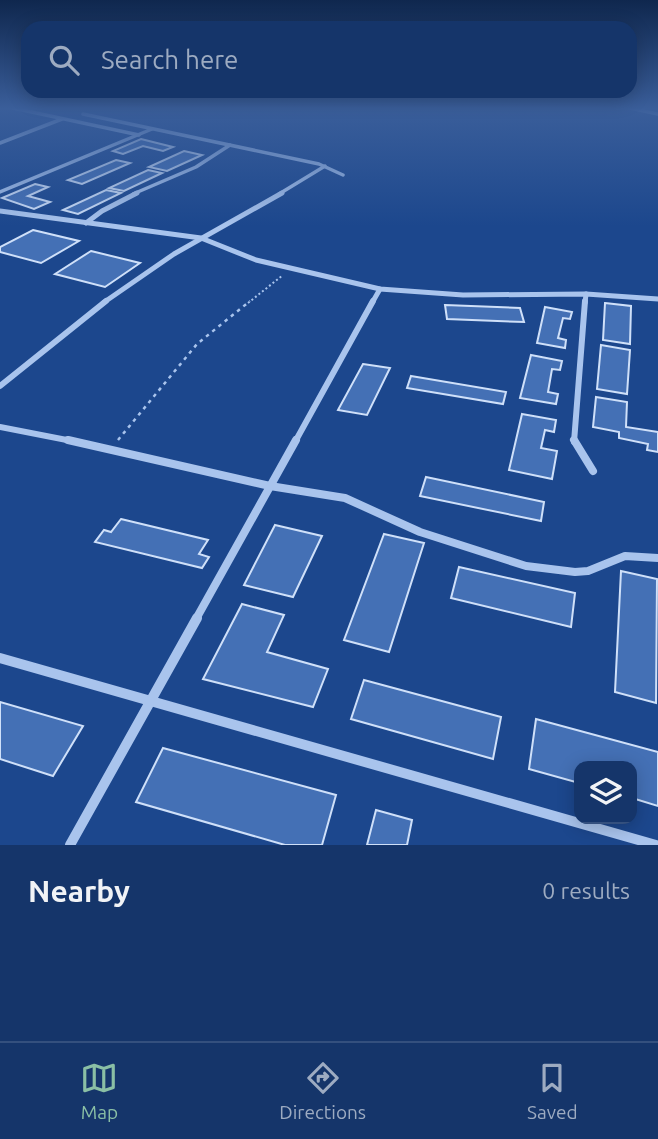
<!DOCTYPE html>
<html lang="en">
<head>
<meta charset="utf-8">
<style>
  :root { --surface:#15356a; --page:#1e3d70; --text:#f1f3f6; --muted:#9dabc1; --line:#34507e; --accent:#8abfa5 }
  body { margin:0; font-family:Ubuntu,sans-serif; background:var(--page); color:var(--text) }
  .controls { position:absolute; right:21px; bottom:21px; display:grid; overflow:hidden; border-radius:14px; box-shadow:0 4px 18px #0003 }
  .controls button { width:63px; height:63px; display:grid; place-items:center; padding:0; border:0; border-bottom:2px solid var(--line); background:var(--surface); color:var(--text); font:35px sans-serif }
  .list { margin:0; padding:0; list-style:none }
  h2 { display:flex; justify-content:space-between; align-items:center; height:91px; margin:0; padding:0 28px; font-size:30px }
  h2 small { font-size:23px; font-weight:400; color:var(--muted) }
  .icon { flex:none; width:38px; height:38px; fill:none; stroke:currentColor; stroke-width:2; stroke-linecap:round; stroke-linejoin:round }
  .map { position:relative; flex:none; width:658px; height:845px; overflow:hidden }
  .search { position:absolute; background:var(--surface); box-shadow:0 4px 18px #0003; left:21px; right:21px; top:21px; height:77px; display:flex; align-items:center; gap:18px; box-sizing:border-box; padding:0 24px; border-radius:21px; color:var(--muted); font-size:26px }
  .sheet { height:196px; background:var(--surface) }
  nav { display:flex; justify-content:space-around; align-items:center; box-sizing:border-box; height:98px; border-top:2px solid var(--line); background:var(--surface); font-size:19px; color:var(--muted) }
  nav a { display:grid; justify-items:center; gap:4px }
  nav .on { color:var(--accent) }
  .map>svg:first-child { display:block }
</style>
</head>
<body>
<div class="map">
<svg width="658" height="845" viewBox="0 0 658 845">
  <rect width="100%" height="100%" fill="#1c478d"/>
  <g fill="#4470b5" stroke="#cfe0f9" stroke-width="2">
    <path d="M141,139L173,147L163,151L143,146L123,154L113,151Z"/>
    <path d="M184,151L202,155L167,171L149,167Z"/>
    <path d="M116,160L130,163L82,184L68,180Z"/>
    <path d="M148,170L162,173L124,191L109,188Z"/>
    <path d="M35,184L48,187L28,196L50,202L34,209L2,198Z"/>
    <path d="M106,190L121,193L78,214L63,210Z"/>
    <path d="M33,230L79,241L41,263L0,252V247Z"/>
    <path d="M91,251L140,263L105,287L55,274Z"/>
    <path d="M605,303L631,306L630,344L603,340Z"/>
    <path d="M445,305L520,308L524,322L447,319Z"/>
    <path d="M545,307L572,312L570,319L563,318L558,338L566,340L565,348L537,343Z"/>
    <path d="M601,345L630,350L627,394L597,389Z"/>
    <path d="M531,355L562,361L560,370L552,369L548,392L558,394L556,404L520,398Z"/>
    <path d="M363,364L390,368L367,415L338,410Z"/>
    <path d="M411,376L506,392L503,404L407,388Z"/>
    <path d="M596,397L627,402L626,427L658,432V452L647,450L648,444L619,438V432L593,427Z"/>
    <path d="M522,414L556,420L554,432L545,430L541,448L557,451L552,479L509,470Z"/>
    <path d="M426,477L544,502L541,521L420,496Z"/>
    <path d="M121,519L208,540L199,554L209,557L202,568L95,542L104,530L111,532Z"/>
    <path d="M275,525L322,536L293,597L244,585Z"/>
    <path d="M384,534L424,543L389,652L344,640Z"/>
    <path d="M459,567L575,593L571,627L451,598Z"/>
    <path d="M621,571L657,579L656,703L615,692Z"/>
    <path d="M242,604L284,615L267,652L328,669L313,707L203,679Z"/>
    <path d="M364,680L501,717L493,759L351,719Z"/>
    <path d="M0,702L83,726L53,776L0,759Z"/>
    <path d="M536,719L658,752V806L632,798V766H579V783L529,769Z"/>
    <path d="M163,748L336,795L322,845H285L136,802Z"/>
    <path d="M376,810L412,820L407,845H367Z"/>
  </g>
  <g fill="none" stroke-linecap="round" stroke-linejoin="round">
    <path stroke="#a9c4ed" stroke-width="2" stroke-dasharray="2 2.5" stroke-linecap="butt" d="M248,303L283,275"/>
    <path stroke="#a9c4ed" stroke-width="2.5" stroke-dasharray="3.5 4.5" stroke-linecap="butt" d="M118,440L197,344L250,301"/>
    <g stroke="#a9c4ed" stroke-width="3.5">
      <path d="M13,108L139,135"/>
      <path d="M630,108L658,114"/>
      <path d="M83,114L319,164L343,175"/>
      <path d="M0,143L62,119"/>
      <path d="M0,192L152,129"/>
      <path d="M133,194L196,167L230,145"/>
      <path d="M279,194L325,166"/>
    </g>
    <g stroke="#a9c4ed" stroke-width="5">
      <path d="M0,211L201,238L256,260L380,289L463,295L586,294L658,299"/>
      <path d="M86,223L102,211L137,193"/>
      <path d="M103,303L174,254L282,193"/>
      <path d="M372,303L380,289"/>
      <path d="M585,303L586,294"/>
    </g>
    <g stroke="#a9c4ed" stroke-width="6">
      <path d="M0,386L106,301"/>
      <path d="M0,427L77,442"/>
      <path d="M295,442L373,301"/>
      <path d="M574,442L585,301"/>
    </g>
    <g stroke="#a9c4ed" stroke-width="8">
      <path d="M68,440L270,486L345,498L420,532L526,566L575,572L588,571L625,556L658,558"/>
      <path d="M574,440L593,471"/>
      <path d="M196,619L296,440"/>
    </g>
    <g stroke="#a9c4ed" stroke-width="10">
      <path d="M0,658L656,845"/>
      <path d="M70,845L197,618"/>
    </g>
  </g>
  <linearGradient id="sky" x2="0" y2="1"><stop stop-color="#0f274e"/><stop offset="0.48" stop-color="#3a5e9a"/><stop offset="1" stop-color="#3a5e9a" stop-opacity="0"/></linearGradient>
  <rect width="658" height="226" fill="url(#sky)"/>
</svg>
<div class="controls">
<button><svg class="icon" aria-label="layers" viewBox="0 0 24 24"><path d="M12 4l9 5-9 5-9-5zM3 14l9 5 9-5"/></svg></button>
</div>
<div class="search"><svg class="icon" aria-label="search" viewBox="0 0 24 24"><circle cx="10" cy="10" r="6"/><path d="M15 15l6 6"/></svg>Search here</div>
</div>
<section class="sheet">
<h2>Nearby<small>0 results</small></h2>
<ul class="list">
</ul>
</section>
<nav>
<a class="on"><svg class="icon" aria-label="map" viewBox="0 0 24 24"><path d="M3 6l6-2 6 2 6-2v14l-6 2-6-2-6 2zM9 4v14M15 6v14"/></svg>Map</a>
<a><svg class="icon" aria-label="directions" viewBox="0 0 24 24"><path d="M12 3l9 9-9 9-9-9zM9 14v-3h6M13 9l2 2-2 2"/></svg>Directions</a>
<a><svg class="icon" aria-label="saved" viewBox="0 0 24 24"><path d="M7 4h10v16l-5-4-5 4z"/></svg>Saved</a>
</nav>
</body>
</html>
